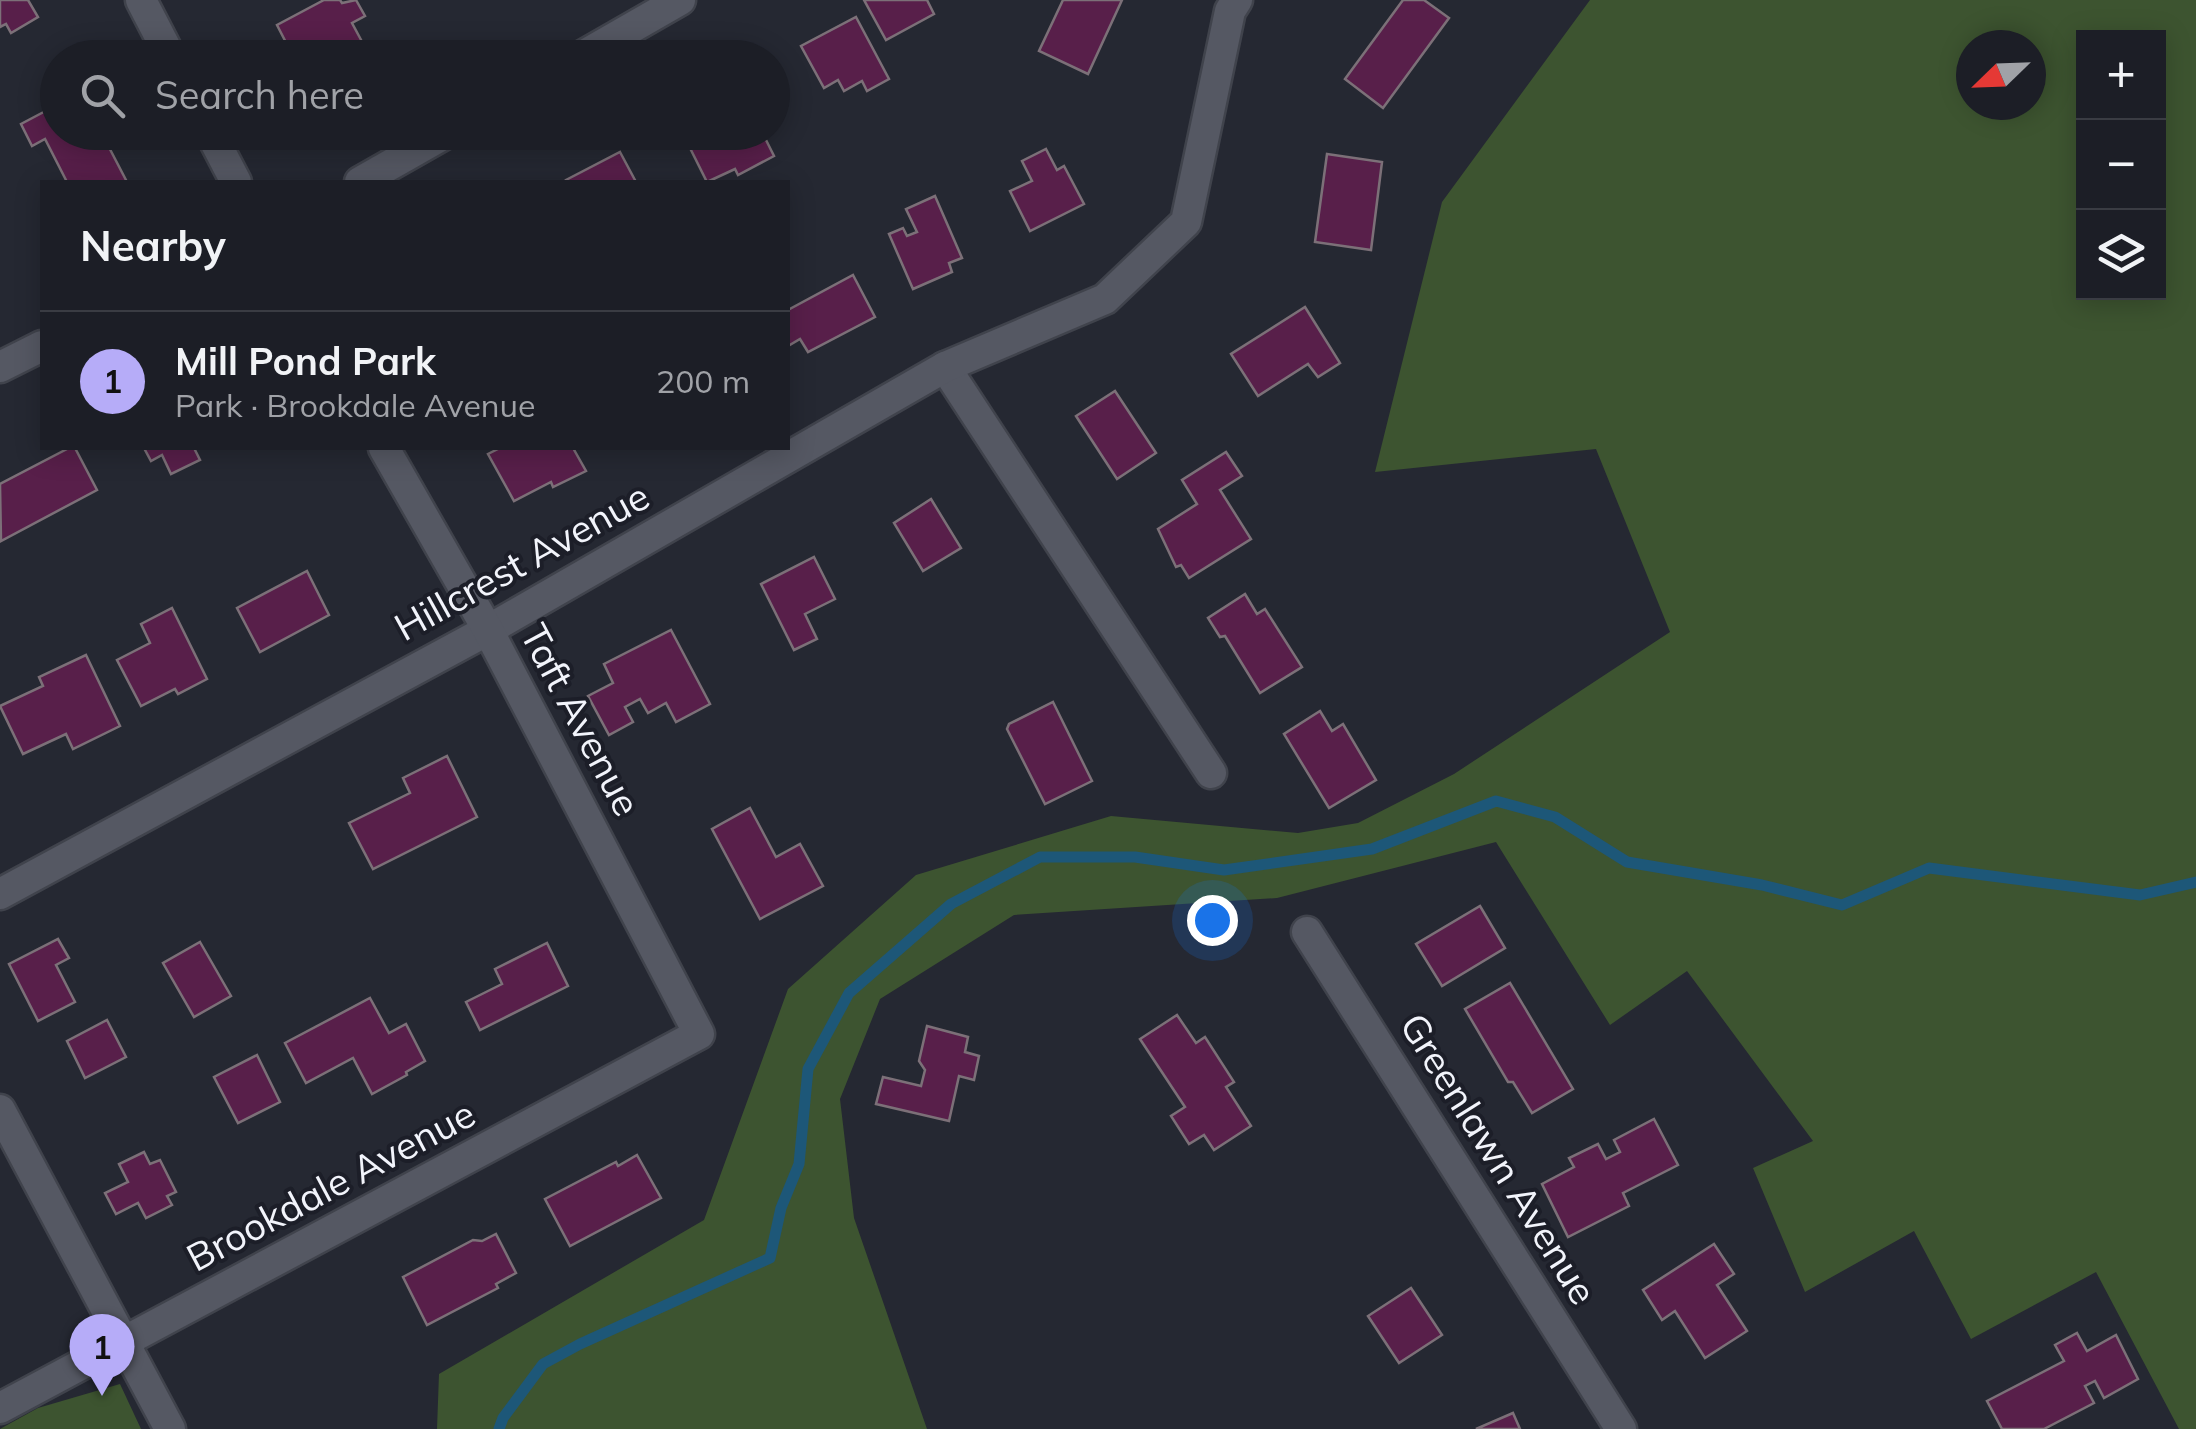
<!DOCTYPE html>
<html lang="en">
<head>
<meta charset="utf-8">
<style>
  :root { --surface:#1c1e26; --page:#292b32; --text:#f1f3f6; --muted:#a0a2a7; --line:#3a3c43; --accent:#b6acf8 }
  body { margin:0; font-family:Mulish,sans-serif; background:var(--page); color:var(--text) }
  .controls { position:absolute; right:30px; top:30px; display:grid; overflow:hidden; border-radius:0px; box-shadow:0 5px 25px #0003 }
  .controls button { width:90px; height:90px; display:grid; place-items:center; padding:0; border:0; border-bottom:2px solid var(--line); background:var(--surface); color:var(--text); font:50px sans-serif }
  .compass { position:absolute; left:1956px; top:30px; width:90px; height:90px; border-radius:50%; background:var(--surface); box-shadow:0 5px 25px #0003; rotate:247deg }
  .you { position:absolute; left:1212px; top:920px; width:35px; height:35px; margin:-25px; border:8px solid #fff; border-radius:50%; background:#1a73e8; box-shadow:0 0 0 15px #1a73e833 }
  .badge { display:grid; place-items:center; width:65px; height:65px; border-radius:50%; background:var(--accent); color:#111; font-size:32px; font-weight:700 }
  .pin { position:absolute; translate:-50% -82px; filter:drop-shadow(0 2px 5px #0008) }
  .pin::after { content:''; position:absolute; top:52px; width:35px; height:30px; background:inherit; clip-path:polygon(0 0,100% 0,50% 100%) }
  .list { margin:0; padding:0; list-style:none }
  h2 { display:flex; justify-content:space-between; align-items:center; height:130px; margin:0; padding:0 40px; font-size:42px }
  h2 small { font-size:32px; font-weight:400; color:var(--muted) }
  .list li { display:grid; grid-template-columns:65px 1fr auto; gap:30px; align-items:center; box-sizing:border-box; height:140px; padding:0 40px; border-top:2px solid var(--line) }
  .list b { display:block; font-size:38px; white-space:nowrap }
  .list p { margin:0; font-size:32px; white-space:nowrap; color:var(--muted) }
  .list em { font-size:32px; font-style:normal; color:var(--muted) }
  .icon { flex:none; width:55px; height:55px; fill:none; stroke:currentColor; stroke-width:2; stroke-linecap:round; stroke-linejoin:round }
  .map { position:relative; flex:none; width:2196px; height:1429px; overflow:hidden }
  .search { position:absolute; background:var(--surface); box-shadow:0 5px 25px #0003; left:40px; top:40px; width:750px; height:110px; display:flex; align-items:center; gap:25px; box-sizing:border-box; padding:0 35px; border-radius:55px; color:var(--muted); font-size:38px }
  .panel { position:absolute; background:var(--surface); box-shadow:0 5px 25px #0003; left:40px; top:180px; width:750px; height:270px; border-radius:0px }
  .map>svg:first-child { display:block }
</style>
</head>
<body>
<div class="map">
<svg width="2196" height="1429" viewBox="0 0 2196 1429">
  <rect width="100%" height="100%" fill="#252832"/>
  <g fill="#3d5430" fill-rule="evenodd">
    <path d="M1590,0H2196V1429H2179L2096,1272L1971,1339L1914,1231L1805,1292L1753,1168L1813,1141L1687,971L1610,1025L1496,842L1277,898L1014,915L880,999L840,1099L854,1218L927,1429H437L439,1374L704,1220L788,989L916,875L1111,816L1298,833L1358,823L1454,774L1670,632L1596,449L1375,472L1442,202ZM2084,38H2158V292H2084ZM2031,45V105H1971V45Z"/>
    <path d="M120,1384L141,1429H0L38,1408Z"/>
  </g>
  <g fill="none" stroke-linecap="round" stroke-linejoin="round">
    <path stroke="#1d5778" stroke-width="11" d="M499,1429L503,1418L543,1364L580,1344L770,1258L781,1208L799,1164L808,1069L849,993L951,904L1040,857H1135L1224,870L1372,849L1496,801L1555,817L1627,862L1762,885L1842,905L1929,868L2140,895L2196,882"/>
  </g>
  <g fill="#581f4a" stroke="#7c7078" stroke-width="2.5">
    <path d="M0,0H28L38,17L11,33L6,24L0,27Z"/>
    <path d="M324,0H340L342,3L356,0L365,16L352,23L367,51L355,58H294L277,25Z"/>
    <path d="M864,0H927L934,14L886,40Z"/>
    <path d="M1063,0H1122L1088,74L1039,51Z"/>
    <path d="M1403,0H1424L1449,18L1383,108L1345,79Z"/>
    <path d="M856,17L889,79L867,91L862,81L844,91L838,80L824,88L801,46Z"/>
    <path d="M57,105L58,132H71L74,139L87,132H101L127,182H67L45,139L32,146L21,124Z"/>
    <path d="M682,132H762L774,156L738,175L735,169L707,182Z"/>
    <path d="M1046,149L1057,170L1064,166L1084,204L1030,231L1010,191L1032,181L1022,161Z"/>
    <path d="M620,152L636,182H567L566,180Z"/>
    <path d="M1327,154L1382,162L1371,250L1315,242Z"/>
    <path d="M935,196L962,258L949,263L952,272L913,289L889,234L903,228L907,236L917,232L906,209Z"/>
    <path d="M853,275L875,317L808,352L800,339L788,346V310Z"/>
    <path d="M1305,307L1340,363L1318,377L1308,364L1258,396L1231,354Z"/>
    <path d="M1115,391L1156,453L1117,479L1076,416Z"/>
    <path d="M69,448H75L97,490L1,541L0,484Z"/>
    <path d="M144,448H194L200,460L171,474L162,455L151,461Z"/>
    <path d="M500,448H573L586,471L553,487L551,482L514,501L488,454Z"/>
    <path d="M1226,452L1242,476L1220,490L1251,539L1189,578L1181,565L1176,567L1158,529L1197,504L1182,480Z"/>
    <path d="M931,499L961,548L923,571L894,523Z"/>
    <path d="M814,557L835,599L805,614L817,639L794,650L761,584Z"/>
    <path d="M307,571L329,615L260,652L237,608Z"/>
    <path d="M1245,594L1257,614L1265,609L1302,667L1260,693L1225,636L1220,637L1208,618Z"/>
    <path d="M172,608L207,679L178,694L175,689L141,706L117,660L150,643L141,624Z"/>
    <path d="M671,630L710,704L676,722L666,703L648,713L640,699L625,707L633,722L609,735L588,696L613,683L604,664Z"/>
    <path d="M86,655L120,726L73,749L66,734L23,754L0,706L43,686L39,677Z"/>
    <path d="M1053,702L1092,781L1045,804L1007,729L1009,724Z"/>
    <path d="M1320,711L1332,731L1343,724L1376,780L1329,808L1284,734Z"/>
    <path d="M447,756L477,817L373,869L349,823L410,793L403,778Z"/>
    <path d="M750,808L776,857L800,844L823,886L760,919L712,829Z"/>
    <path d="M1480,906L1505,948L1442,986L1416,944Z"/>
    <path d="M58,939L69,958L56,965L75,1002L38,1021L9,964Z"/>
    <path d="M200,942L231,996L194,1017L163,963Z"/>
    <path d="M547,943L568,986L480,1030L466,1002L502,984L495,969Z"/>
    <path d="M1510,983L1573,1089L1532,1113L1513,1082H1508L1465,1009Z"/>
    <path d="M370,998L389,1033L406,1024L425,1061L406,1072L407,1075L372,1094L353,1058L306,1083L285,1043Z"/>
    <path d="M1177,1015L1196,1043L1205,1037L1234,1082L1226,1087L1251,1126L1214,1150L1204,1135L1189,1144L1171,1116L1185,1107L1140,1039Z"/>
    <path d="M107,1020L126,1057L85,1078L67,1041Z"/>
    <path d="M927,1026L968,1037L965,1052L979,1056L974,1080L959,1076L949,1121L876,1104L883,1077L921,1086L925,1070L919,1061Z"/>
    <path d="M257,1055L280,1102L238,1123L214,1077Z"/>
    <path d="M1654,1119L1678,1165L1623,1193L1629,1206L1568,1237L1542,1184L1574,1167L1569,1158L1598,1144L1606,1159L1620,1152L1614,1140Z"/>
    <path d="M144,1152L150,1164L160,1160L176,1192L167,1196L172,1205L146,1218L138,1203L116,1214L105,1193L128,1182L119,1164Z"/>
    <path d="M637,1155L661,1198L570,1246L545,1199L616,1162L618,1166Z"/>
    <path d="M496,1234L516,1273L496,1284L498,1288L427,1325L403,1277L473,1240L482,1241Z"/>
    <path d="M1714,1244L1734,1274L1717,1285L1747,1331L1705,1358L1675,1311L1662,1320L1643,1290Z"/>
    <path d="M1411,1288L1442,1335L1399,1363L1368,1316Z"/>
    <path d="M2077,1333L2087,1351L2116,1335L2138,1379L2104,1398L2095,1381L2085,1386L2094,1403L2044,1429H2002L1987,1401L2064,1361L2055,1345Z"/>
    <path d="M1513,1413L1520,1429H1476Z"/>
  </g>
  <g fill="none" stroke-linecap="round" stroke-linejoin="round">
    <defs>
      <g id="street">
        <path d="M141,0L171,58"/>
        <path d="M579,58L680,0"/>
        <path d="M210,132L236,182"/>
        <path d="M360,182L448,132"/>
        <path d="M0,367L42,346"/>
        <path d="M945,367L1211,773"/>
        <path d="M0,894L488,630L945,367L1105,299L1186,222L1230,11L1237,0"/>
        <path d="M1307,932L1621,1429"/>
        <path d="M0,1110L170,1429"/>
        <path d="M0,1408L699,1034L488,630L384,448"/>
      </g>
    </defs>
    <use href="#street" stroke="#40434c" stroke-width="35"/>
    <use href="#street" stroke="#555863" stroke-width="30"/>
  </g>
  <g text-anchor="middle" stroke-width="8" stroke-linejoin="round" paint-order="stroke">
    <g font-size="38" fill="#f2f4fb" stroke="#1c1e28">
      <text transform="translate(522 562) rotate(-29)" y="13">Hillcrest Avenue</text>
      <text transform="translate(580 720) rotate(62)" y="13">Taft Avenue</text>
      <text transform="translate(1498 1159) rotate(58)" y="13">Greenlawn Avenue</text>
      <text transform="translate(331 1186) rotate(-28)" y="13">Brookdale Avenue</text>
    </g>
  </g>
</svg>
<div class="controls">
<button>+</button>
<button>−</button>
<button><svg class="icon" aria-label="layers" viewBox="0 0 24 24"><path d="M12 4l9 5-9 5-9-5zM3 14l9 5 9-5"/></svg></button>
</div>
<svg class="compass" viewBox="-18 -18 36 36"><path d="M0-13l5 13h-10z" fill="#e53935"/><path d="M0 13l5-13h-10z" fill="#a0a2a7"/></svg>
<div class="you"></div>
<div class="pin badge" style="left:102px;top:1396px">1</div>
<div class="search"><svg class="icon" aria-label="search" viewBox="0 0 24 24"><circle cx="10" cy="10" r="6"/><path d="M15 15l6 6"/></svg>Search here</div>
<section class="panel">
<h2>Nearby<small></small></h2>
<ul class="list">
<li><span class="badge">1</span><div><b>Mill Pond Park</b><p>Park · Brookdale Avenue</p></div><em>200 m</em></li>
</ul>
</section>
</div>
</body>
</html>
